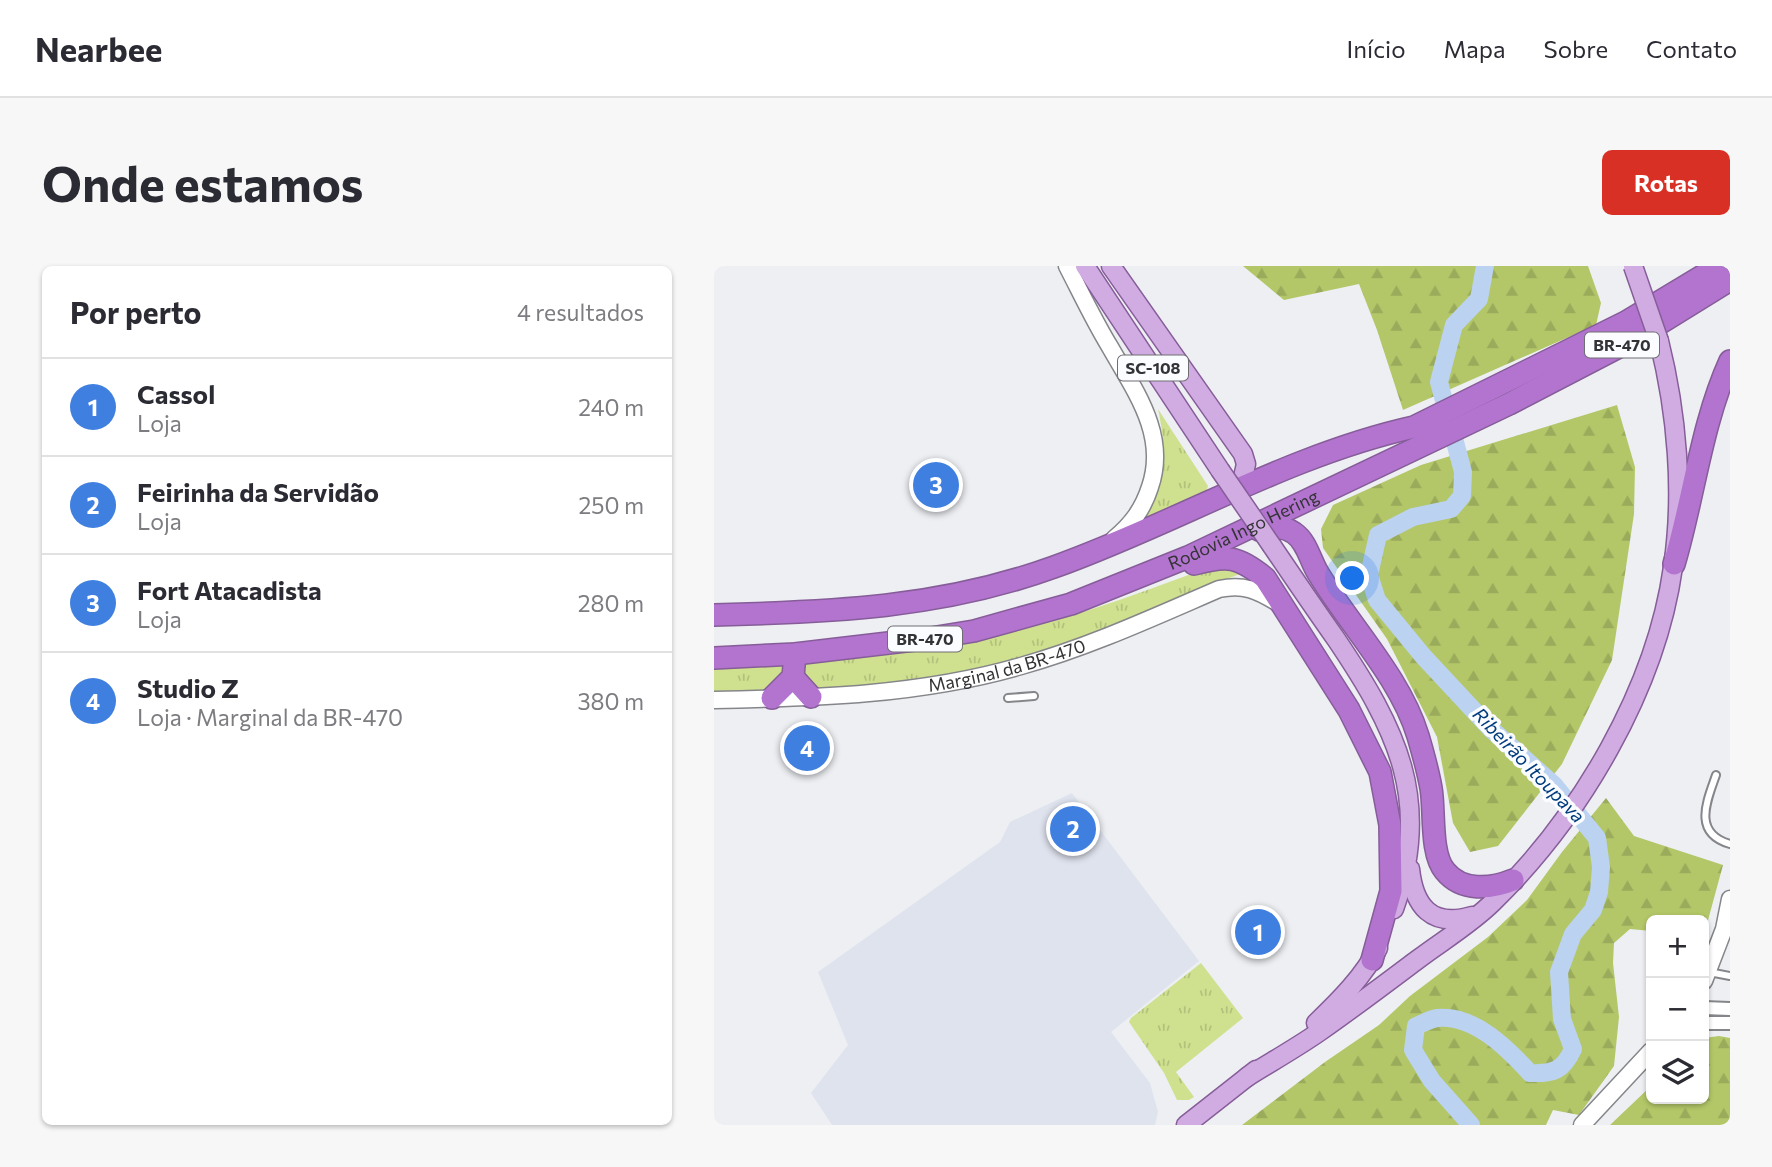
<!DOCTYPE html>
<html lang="pt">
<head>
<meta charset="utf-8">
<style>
  :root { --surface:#fff; --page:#f7f7f7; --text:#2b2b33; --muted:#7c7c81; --line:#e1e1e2; --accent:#d93025 }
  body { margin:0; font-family:Commissioner,sans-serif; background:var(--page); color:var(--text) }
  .controls { position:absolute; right:21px; bottom:21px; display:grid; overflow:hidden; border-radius:10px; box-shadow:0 2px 5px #0004 }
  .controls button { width:63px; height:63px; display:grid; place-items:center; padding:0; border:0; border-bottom:2px solid var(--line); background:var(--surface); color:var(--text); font:35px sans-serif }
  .you { position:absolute; left:639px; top:313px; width:24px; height:24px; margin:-18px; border:5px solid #fff; border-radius:50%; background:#1a73e8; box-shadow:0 0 0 10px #1a73e833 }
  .badge { display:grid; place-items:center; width:46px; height:46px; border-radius:50%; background:var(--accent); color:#fff; font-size:23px; font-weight:700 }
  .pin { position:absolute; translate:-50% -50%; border:4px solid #fff; box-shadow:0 2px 7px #0006 }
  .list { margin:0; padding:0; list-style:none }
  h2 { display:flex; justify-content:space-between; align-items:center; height:91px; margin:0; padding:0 28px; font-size:30px }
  h2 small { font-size:23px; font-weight:400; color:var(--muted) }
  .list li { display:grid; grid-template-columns:46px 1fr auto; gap:21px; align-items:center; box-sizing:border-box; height:98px; padding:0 28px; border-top:2px solid var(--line) }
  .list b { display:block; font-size:26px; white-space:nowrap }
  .list p { margin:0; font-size:23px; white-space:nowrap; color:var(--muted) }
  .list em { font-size:23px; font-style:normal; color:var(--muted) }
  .icon { flex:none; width:38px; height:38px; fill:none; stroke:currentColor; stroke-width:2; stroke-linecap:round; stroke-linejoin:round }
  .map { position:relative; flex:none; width:1016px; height:859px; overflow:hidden; border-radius:10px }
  header { display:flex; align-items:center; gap:42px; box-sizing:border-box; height:98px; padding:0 35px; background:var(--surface); border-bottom:2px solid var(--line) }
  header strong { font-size:33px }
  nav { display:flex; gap:38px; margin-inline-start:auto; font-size:24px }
  .intro { display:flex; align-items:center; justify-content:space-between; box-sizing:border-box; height:168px; padding:0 42px }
  h1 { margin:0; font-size:49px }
  .button { padding:18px 32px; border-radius:10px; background:var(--accent); color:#fff; font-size:24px; font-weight:700 }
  main { display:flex; gap:42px; padding:0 42px }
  aside { flex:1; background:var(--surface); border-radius:10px; box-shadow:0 2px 5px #0004 }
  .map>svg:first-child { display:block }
</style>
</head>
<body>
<header>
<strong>Nearbee</strong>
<nav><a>Início</a><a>Mapa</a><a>Sobre</a><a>Contato</a></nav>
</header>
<div class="intro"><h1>Onde estamos</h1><a class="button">Rotas</a></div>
<main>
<aside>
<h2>Por perto<small>4 resultados</small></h2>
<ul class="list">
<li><span class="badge" style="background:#3f7fe0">1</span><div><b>Cassol</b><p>Loja</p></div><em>240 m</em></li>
<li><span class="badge" style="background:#3f7fe0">2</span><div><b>Feirinha da Servidão</b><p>Loja</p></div><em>250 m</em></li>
<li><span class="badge" style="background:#3f7fe0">3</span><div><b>Fort Atacadista</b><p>Loja</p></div><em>280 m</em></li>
<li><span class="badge" style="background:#3f7fe0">4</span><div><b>Studio Z</b><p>Loja · Marginal da BR-470</p></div><em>380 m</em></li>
</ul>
</aside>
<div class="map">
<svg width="1016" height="859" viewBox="0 0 1016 859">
  <defs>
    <pattern id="grass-tufts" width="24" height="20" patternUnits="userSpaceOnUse" patternTransform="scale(1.75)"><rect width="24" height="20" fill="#cfe18f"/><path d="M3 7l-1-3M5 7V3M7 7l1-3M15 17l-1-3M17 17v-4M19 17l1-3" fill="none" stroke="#b2c27c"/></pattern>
    <pattern id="forest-firs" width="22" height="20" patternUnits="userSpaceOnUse" patternTransform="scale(1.75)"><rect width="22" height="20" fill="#b3c768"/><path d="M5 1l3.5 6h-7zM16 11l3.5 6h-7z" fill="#9aab5b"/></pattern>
  </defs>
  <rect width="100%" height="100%" fill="#edeff3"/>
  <path fill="#dfe3ee" d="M358,527L485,695L397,766L436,817L444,846L441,859H118L97,827L134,779L104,706L286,576L296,556Z"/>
  <g fill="url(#grass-tufts)">
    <path d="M444,143L494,220L491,230L421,263C450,218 455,195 444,143Z"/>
    <path d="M501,299L526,308C476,327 428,349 379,369C321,392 243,408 182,417C154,421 120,427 92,419L87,396C154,390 221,383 288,368C361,352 431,325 501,299Z"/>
    <path d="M74,398L73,402L53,424L0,426V401Z"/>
    <path d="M487,697L529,752L462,806L480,831L475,834H463L450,807L415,756L417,752Z"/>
  </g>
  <g fill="url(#forest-firs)">
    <path d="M529,0H874L887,37L882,59L689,144L663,64L645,18L570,34Z"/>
    <path d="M903,139L921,201L920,248L898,394L848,498L784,580L756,586L739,557L723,471L673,373L609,282L607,263L619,239L707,199Z"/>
    <path d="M892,532L920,570L1009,599L990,669V654H937V665L916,663L900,677L899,697L905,751L900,800L865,849L839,844L832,859H528L611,796L665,759L696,730L774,671L813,634L848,586Z"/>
    <path d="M1005,770L1016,772V859H896L937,820V833H990V772Z"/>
  </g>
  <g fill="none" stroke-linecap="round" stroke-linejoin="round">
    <path stroke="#bbd2f0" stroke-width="18" d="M757,859L718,815L699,784L702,760C708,758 716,753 723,752C760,748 794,783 816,807C839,808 849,805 859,783L848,753L845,706L859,668L879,644L885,626L887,601L883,572L840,519L777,463L709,390L663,334L655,309L664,269L699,251L737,243L748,230L749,206L725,116L740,59L765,33L771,0"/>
    <defs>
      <g id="lane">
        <path d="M294,432L320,430"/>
        <path d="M1002,509C993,535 978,567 1016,578"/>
        <path d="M995,706L1016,710"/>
      </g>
      <g id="street">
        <path d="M990,742L1016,743"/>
        <path d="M990,757H1016"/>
      </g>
      <g id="secondary">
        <path d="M353,0C367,27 380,55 396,81C421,125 454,169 436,221C429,243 418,258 400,273"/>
        <path id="s1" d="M0,434C103,432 207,429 307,400C375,381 440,351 505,323C530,318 543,324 564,337"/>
        <path d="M990,715L1010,663L1016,633"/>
        <path d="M868,859L937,785"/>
      </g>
      <g id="primary">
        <path d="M371,0L506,204"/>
        <path d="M397,0L529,188L532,198L527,220"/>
        <path d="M558,280C579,311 600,342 622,373C682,462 719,534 680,643"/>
        <path d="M696,603C700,640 717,662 758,650"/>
        <path d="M602,757C625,735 650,710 664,682"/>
        <path d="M533,811C557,796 582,782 605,766C638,743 671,718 703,694C728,675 757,658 779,636C867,550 942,423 959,301C970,227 963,147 945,75"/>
        <path d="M472,859L542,804"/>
      </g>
      <g id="highway">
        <path d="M545,264C557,262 569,259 580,267C593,276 596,294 604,307C636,360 686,411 704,470C709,487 714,505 717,522C721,544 716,588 731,605C748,626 777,623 799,614"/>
        <path d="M480,298C514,289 524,290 551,312L635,444L666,506L676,559L677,625L658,694"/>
        <path d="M960,298C980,231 987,159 1016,95"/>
        <path d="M0,349C118,346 227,342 340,301C461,258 574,189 700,161L912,56L1005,0"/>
        <path id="s2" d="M0,392L81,388L217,372L260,365L357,338L474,291L795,138L922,72L1016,14"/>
        <path d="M79,411L97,431"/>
        <path d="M58,432L79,411L81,388"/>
      </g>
    </defs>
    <use href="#lane" stroke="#85868a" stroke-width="10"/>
    <use href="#street" stroke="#85868a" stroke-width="16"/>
    <use href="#secondary" stroke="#85868a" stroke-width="19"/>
    <use href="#primary" stroke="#865d99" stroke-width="21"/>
    <use href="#highway" stroke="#865d99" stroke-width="24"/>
    <use href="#lane" stroke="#fff" stroke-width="6"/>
    <use href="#street" stroke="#fff" stroke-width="12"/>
    <use href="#secondary" stroke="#fff" stroke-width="16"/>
    <use href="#primary" stroke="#d1ace2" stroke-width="18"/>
    <use href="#highway" stroke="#b274cf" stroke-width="21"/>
    <defs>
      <g id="primary-bridge">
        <path d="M919,0L945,75"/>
        <path d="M506,204L558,280"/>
      </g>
    </defs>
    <use href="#primary-bridge" stroke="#865d99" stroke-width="21" stroke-linecap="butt"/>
    <use href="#primary-bridge" stroke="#d1ace2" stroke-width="18"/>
  </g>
  <g text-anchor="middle" stroke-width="7" stroke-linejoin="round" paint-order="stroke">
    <g fill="#fbfcff" stroke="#6f6f72" stroke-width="2">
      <rect x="871" y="66.5" width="74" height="25" rx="5"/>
      <rect x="404" y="89.5" width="70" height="25" rx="5"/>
      <rect x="174" y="360.5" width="74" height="25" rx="5"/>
    </g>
    <g font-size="16" font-weight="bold" fill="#333335">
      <text x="908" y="85">BR-470</text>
      <text x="439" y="108">SC-108</text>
      <text x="211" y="379">BR-470</text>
    </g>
    <g font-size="18" fill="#333335" stroke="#fbfcff">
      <text dy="6" stroke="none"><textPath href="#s2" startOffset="550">Rodovia Ingo Hering</textPath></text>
      <text dy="6" stroke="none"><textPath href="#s1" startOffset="296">Marginal da BR-470</textPath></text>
    </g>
    <g font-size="19" font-style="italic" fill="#003c7c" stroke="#fbfcff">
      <text transform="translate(815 499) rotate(46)" y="7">Ribeirão Itoupava</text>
    </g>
  </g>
</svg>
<div class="controls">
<button>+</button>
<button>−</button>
<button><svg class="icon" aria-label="layers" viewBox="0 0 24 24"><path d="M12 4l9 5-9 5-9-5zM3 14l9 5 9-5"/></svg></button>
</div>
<div class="you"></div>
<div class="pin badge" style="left:544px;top:666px;background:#3f7fe0">1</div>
<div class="pin badge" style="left:359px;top:563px;background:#3f7fe0">2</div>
<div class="pin badge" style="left:222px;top:219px;background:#3f7fe0">3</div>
<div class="pin badge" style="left:93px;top:482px;background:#3f7fe0">4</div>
</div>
</main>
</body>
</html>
